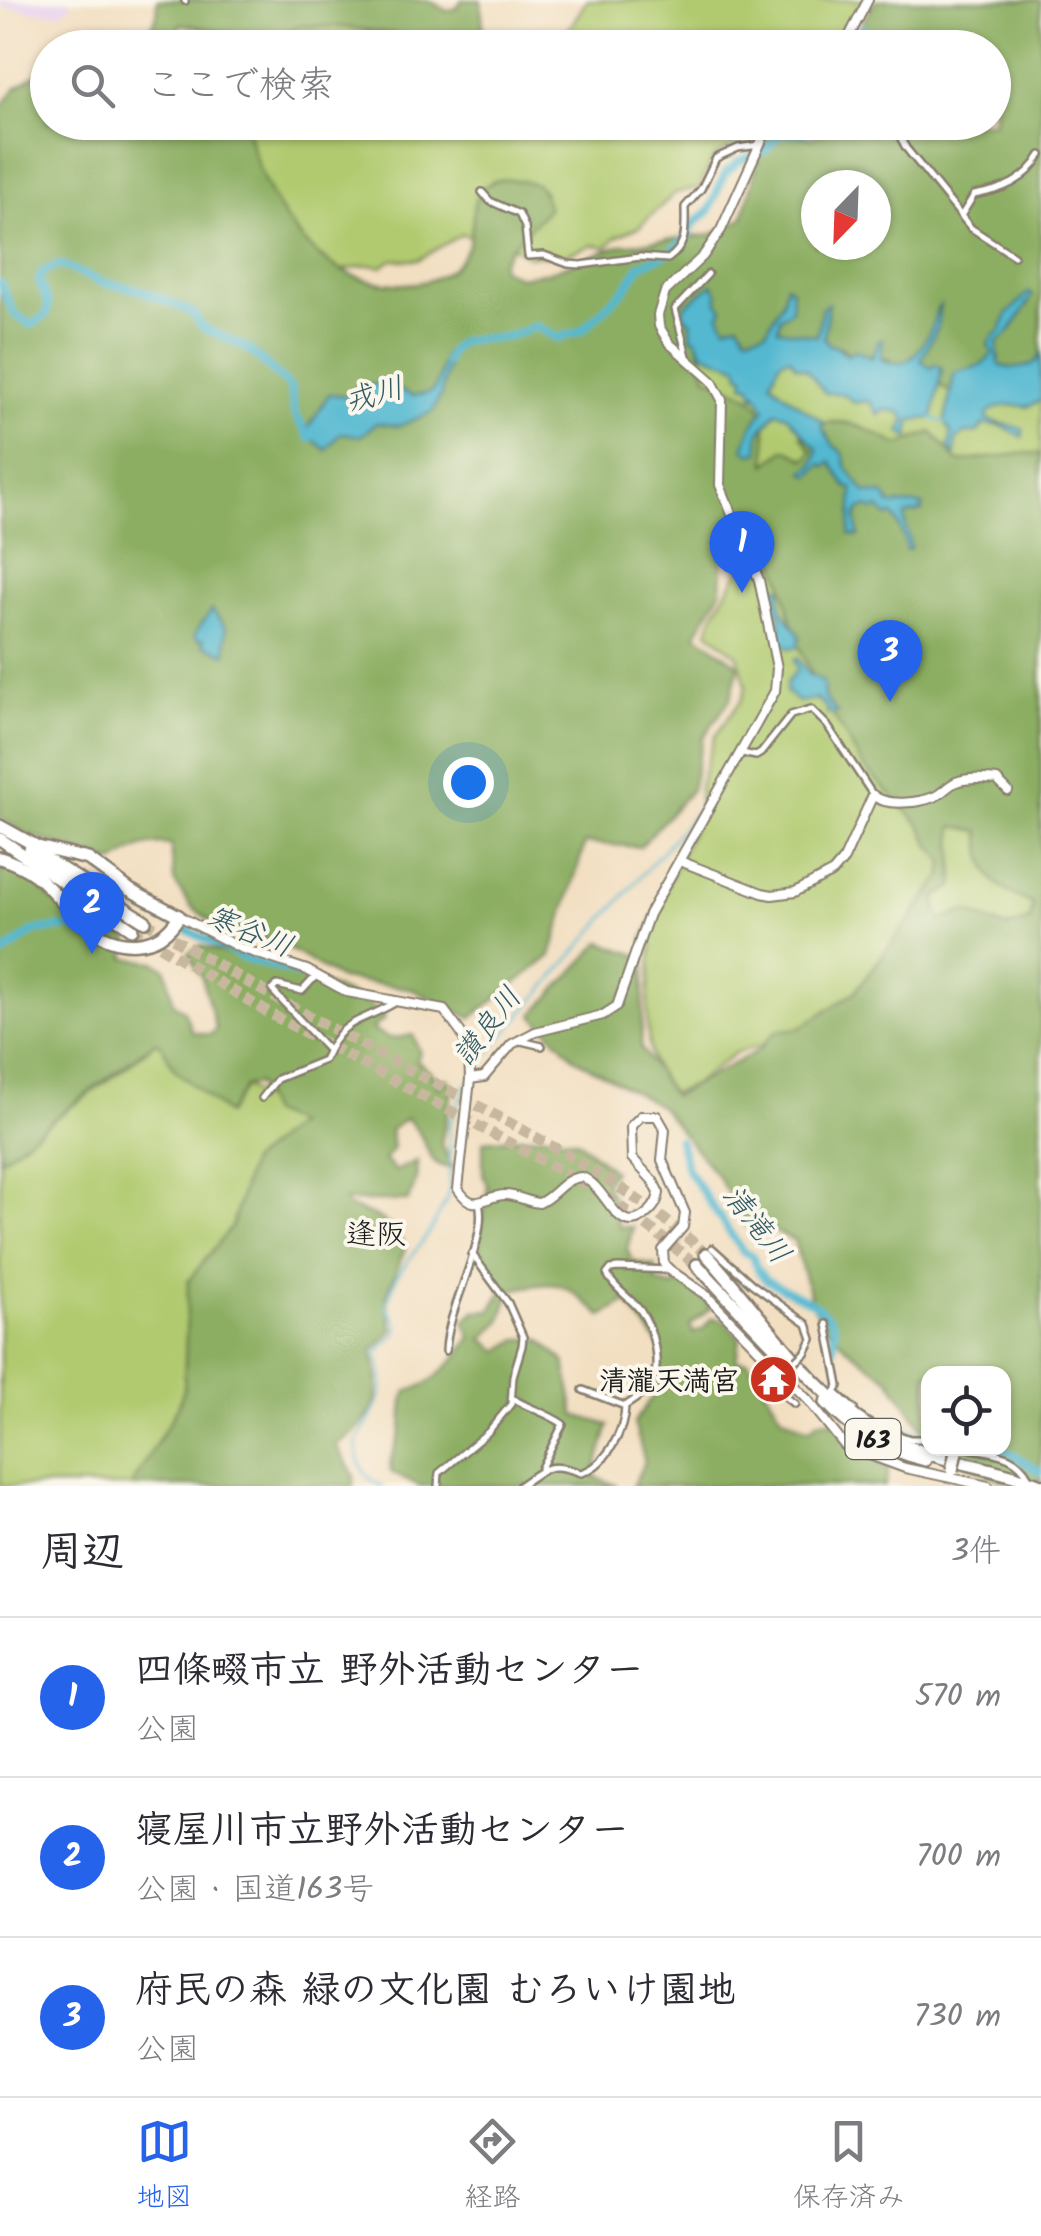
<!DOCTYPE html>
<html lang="ja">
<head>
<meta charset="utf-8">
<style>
  :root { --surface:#fff; --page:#f2f2f3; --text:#2b2b33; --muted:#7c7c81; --line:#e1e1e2; --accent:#2563eb }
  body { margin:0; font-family:Kalam,"Klee One",sans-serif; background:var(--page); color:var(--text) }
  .controls { position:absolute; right:30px; bottom:30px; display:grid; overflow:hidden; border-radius:20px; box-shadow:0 2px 8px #0004 }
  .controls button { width:90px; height:90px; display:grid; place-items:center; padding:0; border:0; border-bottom:2px solid var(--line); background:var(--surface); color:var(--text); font:50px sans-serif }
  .compass { position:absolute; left:801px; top:170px; width:90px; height:90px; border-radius:50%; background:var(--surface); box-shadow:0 2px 8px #0004; rotate:203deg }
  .you { position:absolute; left:468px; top:782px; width:35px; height:35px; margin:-25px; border:8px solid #fff; border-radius:50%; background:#1a73e8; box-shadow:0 0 0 15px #1a73e833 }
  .badge { display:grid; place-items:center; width:65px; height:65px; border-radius:50%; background:var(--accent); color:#fff; font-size:32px; font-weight:700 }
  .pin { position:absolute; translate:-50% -82px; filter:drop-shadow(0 2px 5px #0008) }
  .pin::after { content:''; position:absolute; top:52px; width:35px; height:30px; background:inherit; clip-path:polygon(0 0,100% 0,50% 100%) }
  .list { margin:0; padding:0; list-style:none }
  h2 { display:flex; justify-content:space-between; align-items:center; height:130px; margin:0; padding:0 40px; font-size:42px }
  h2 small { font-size:32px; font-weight:400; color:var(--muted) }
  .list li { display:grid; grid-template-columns:65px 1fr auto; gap:30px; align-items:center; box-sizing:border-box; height:160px; padding:0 40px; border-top:2px solid var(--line) }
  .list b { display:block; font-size:38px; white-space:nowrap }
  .list p { margin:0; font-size:32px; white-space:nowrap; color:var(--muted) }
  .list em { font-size:32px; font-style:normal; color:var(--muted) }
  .icon { flex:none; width:55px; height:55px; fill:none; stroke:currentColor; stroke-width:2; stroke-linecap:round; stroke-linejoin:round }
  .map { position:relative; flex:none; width:1041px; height:1486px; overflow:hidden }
  .search { position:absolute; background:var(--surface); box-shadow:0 2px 8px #0004; left:30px; right:30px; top:30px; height:110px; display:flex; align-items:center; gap:25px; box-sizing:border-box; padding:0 35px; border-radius:55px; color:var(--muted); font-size:38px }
  .sheet { height:610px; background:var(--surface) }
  nav { display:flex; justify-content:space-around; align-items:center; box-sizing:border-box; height:140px; border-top:2px solid var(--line); background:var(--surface); font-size:28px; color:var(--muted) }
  nav a { display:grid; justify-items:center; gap:5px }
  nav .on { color:var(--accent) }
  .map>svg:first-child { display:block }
</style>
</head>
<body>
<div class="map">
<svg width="1041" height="1486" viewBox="0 0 1041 1486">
  <rect width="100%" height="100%" fill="#fbf7ec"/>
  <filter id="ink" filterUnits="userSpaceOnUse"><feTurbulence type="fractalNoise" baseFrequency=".01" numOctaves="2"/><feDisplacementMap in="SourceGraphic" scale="20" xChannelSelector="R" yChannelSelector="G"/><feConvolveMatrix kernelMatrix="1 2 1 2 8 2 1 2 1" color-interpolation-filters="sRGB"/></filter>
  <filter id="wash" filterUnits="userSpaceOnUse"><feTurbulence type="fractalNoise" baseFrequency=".0048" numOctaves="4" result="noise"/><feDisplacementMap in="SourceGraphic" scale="40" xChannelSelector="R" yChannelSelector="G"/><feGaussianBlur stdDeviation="2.25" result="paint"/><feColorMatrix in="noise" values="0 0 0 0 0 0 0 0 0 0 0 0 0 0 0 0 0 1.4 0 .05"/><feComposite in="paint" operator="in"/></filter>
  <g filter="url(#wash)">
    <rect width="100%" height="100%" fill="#f2dec0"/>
    <path fill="#e8d2ef" d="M0,0H70L71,5L61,13H48L5,7L0,6Z"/>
    <g fill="#b1ca6f" stroke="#667346" stroke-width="2.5">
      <path d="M221,0H383L477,48H213Z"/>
      <path d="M587,0H865L839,47L557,48Z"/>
      <path d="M213,122L767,123L755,144L734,145L713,158L699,188L675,193L639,227L616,237L607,247L592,245L564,255L528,256L514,248L462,234L418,260H392L382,267C363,261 345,275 331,268C293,248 240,159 213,122Z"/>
      <path d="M836,343L846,353L848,350L864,351L888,361L1041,368V1033L758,1046L735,1053L693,1085L672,1093C635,1062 650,987 652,945L643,940L700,812L699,786L715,736L742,699L746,686L738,656L708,631L713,615L739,571L740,539L745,553L750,548L739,521L689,359L691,345Z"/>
      <path d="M155,1042L245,1086L297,1123L179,1407L131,1486H0V1160C50,1119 107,1086 155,1042Z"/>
    </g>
    <g fill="#8cae62" stroke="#54653f" stroke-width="2.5" fill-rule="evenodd">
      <path d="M157,0H429L447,11L457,8L461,0H481L483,30L490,47H412L396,35L346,27L302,26L281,33L273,47H230L235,34L181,24L169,47L127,48C145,36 161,23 157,0Z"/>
      <path d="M876,0H1041V385C990,395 960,417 925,368L899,377L890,360L875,353L855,358L841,347L698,340L706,376C764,401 768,400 766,464L786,449L806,459L812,451L801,435C836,408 864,429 899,445L932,432L958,462L1027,453L1041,454V1486C1002,1486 975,1471 944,1449L1004,1448V1374H928V1436L890,1380L851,1351L826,1328L813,1307L794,1240L771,1230L748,1227L718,1177L661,1107L576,1059L533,1015L601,942L645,958L641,1048L673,1096L757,1051L776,1031L799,1028L855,992L942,876L944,862L930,845L921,826L863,766L822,697L795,637L782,580L759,520L724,531L721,591L696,634L739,665L731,698L703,738L691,790L640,847L585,843L551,956L471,1018L409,988L340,979L286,947L212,922L191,907L174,881L171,845C146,842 134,849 114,863L28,835L0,817V108L16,88L47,67L48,122L246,123C261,197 310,281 395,284C416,285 437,281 453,267C484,239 463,203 485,186C500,174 520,181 537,184L543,191L548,209L511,247L501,263L502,269L520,277L548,272L621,245L710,235L743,218L761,149L769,133L812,138L842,122H994V48L848,47ZM816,185H876V245H816ZM953,826L980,831C985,877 989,885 1033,904L1030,920L1006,928L966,911L940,920L935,898L954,886Z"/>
      <path d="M0,866L33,881L65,912L85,910L129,939L125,958L155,962L166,969L174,1004L184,1010L192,1032L210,1035L216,1029L202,978L188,953L200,946C245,958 354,986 385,1018L372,1029C391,1042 393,1038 413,1035L420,1052L417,1061L435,1076L438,1088L447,1078L453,1087L441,1144L453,1168C431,1166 432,1158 423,1140C420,1132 412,1125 407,1118L390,1130L393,1148L384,1160L395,1171L417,1161L416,1181L408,1201H345L348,1207C373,1214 396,1223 405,1249L386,1297L393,1330L372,1352C387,1397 374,1421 336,1445L354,1475L353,1486H131L178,1407L184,1389L188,1281L232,1226L250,1162L296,1124L270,1113L257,1084L245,1086L227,1114L175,1070L160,1043L155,1042L0,1160Z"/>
      <path d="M544,1135L577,1140L613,1171L605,1184L612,1196L619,1227H633L627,1249L632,1261L655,1266L656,1281L673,1287L677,1282L705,1300L711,1308L690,1325L693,1333L703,1329L712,1318L724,1320L740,1339L736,1361H748L782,1416L809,1429L818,1421L831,1420L877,1453L880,1464L889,1467L885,1486H632L645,1462L634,1423L657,1390L662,1349L627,1302L602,1316C562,1282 563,1279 511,1290L500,1322L483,1339L499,1351L518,1339H540L565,1362L575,1415L609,1425L594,1476L617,1486H420L391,1472C388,1457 397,1446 401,1432C405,1417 400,1409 407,1391C432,1387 458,1358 471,1337L464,1321L475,1311L491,1310L503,1290L478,1249L488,1186L483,1174V1141Z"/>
    </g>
    <g fill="#52b8d0" stroke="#376a76" stroke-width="2.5">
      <path d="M712,284L718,293V302L723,308L720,315L726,326L739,323L747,335L766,331L783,300L786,284L792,289L791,310L780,318L778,329L817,336L822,308L828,304L824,338L830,345L837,346L847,355L855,350L872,358L879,340L883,339L881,359C907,372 921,351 931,329C936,320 933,314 940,305L938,327L921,360L931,368L935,364L942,368L933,418L911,420L909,438L900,431L906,420L900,412L884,410L879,415L869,401L854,403L844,394L825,393L807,370L795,365L790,357L781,360L771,381C778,391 810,412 823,422L822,427L833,445L843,453L847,468L865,492L885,495L890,504L923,505L922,511L905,515C903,528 912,537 910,549L906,550C907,542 897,520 892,515L887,517L879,508L874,511L868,507L860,509L856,518L859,536L850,535L853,489L846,487L831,462L826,467L821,464L810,476L804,472L813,465L818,450L787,415L776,412L759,434V452L751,454L744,449C749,433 753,421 765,408L756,393L754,396L751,386L744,384L745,376L740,374L738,366L703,353L697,339L691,337V321L682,315L684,307Z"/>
      <path d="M1028,293L1033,295C1021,313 1016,330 997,342L999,365C1015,371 1038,368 1041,352V401L1027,407C1017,404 993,404 987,416L988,420L1023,429V437L999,425H983L977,433H966L956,440L955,456L949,449L951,433L945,422L954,374C971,366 983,370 993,352L988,346L993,336L1001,331L1006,316Z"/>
      <path d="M446,353L450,355L441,395L432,412L399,426L376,423L361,436L341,433L326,450L305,433L329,394L350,396L357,387L361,389C379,378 397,389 413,396C419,394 425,395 430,392C442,386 439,363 446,353Z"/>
      <path d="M770,584L781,588C778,616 789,616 800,636L798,647L788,648L780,642V616L773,602Z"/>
      <path d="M212,610L226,628V654L202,644L204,639L198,640L194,635Z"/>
      <path d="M797,658L810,675L823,681L824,697L837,713L827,714L826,707L816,699L798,702L786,692L787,682L797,670L794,660Z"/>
    </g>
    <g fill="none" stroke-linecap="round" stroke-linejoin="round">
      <g stroke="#52b8d0" stroke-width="2.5">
        <path d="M931,418L947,423"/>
        <path d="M472,1072L715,790"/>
        <path d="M382,1486C362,1478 357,1461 357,1440C376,1409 392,1390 376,1353L397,1333V1322L386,1306L397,1276L430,1231L445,1203L450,1187L449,1125L467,1083"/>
      </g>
      <g stroke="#52b8d0" stroke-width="8">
        <path d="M850,48L863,28"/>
        <path d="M0,283L15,315L32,325L47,314L48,303L39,281L43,271L61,265L101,282L140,290L180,307L193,313L202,327L247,348L290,387L295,415L310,438"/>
        <path d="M446,362C454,333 474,340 498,338C511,337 524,331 536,326L557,338L581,331L626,288L640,265L668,253L683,242L695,222L709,211L725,173L739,161L766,150L782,133L810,131L832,122"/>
        <path d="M181,927L244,958L303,976"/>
        <path d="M0,956L34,931L76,926L117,894L170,922"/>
        <path d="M679,1140L687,1169L743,1252L752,1255L757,1269L766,1280L814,1304L830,1319L834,1327L833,1348"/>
        <path d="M839,1376C851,1420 890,1429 928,1437"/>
        <path d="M1002,1448L1041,1472"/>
      </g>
    </g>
  </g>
  <g filter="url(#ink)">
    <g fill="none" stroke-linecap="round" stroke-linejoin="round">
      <g stroke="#c7b79f" stroke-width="11" stroke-dasharray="11 5.5" stroke-linecap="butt">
        <path d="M145,921C244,983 347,1037 450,1091C540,1139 630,1185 706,1254"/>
        <path d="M132,929L267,1012L593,1188L642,1222L697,1265"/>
      </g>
      <defs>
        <g id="minor">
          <path d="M185,0V1"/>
          <path d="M892,122L906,148L971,228L1014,256"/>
          <path d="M482,192L490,201L519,214L525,227L528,256L544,255L568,264L581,265L640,257L668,259C688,245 685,229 685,207L701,189L716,158L738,148L759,145"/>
          <path d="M961,216L974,195C1002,190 1026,181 1041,155"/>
          <path d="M687,356L675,309L708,274"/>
          <path d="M742,753L756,756L761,753L791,715L811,709L827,725L873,795"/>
          <path d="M316,976L302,991L277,985L272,990L328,1050"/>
          <path d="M521,1041L542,1046"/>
          <path d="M262,1098L277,1079L324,1060C344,1015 358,1025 396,1002"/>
          <path d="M712,1248L752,1284L807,1324L812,1339L805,1353"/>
          <path d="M827,1324L839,1386L835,1392L854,1409"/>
          <path d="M446,1351C447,1306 489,1241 479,1202"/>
          <path d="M792,1383L785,1396L795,1404"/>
          <path d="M583,1390L625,1406"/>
          <path d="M512,1398C529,1409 546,1412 563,1424L541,1468"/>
          <path d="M888,1431L910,1439H928"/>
          <path d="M969,1448C993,1454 1015,1452 1028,1476"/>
          <path d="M438,1486L439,1473L488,1432L511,1404L513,1376L522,1346L523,1337L508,1303L472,1254"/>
          <path d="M519,1486C545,1468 549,1461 581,1473C606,1466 625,1430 625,1406C633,1401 644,1394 650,1386C663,1367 653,1327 640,1310C629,1296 615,1290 607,1274L611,1269L618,1268L670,1270"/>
        </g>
        <g id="tertiary">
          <path d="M843,48L868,0"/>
          <path d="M680,861L762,893L772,895L795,892L833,872L844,859L873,795C886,807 920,803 936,796C943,792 949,785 956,782C968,777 986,779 997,780L1008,791"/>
          <path d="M179,916L240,948L307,970L347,992L444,1010L461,1033L469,1050L470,1079L458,1189C475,1215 484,1195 505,1195C517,1195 527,1202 539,1203C556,1196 562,1178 582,1177C607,1187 615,1233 641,1218C651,1211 657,1205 659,1193L653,1181L632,1158L631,1126L641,1116H657L665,1130L662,1160L685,1213L683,1227L663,1250L664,1264L670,1270L706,1295L808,1400L845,1446L905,1468L988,1486"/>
          <path d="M470,1079L484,1077L512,1044L535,1032L603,1015L617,1006L649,914L775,691L777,668L759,580L720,485L722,400L712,381L669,343L659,326L658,315L665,292L703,256L721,230L770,122"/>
        </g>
        <g id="trunk">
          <path d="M0,826L38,847L88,859L130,890L179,916C158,952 116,950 85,925C67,910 54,890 35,875C24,867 13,862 0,858"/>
          <path d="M0,839L132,929"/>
          <path d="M30,849L145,921"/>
          <path d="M706,1254C764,1316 816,1405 895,1441C942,1463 993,1466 1041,1485"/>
          <path d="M697,1265L790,1363"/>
          <path d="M826,1402C853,1432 887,1450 925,1460"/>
        </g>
      </defs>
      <use href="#minor" stroke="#877d6e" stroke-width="10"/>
      <use href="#tertiary" stroke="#877d6e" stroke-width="12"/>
      <use href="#trunk" stroke="#877d6e" stroke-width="16"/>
      <use href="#minor" stroke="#fff" stroke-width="5"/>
      <use href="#tertiary" stroke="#fff" stroke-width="8"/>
      <use href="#trunk" stroke="#fff" stroke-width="11"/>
      <defs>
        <path id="minor-bridge" d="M786,1370L805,1353"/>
        <path id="trunk-bridge" d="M952,1470L956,1452"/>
      </defs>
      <use href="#minor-bridge" stroke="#877d6e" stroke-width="10" stroke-linecap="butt"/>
      <use href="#trunk-bridge" stroke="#877d6e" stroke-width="16" stroke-linecap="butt"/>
      <use href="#minor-bridge" stroke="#fff" stroke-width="5"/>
      <use href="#trunk-bridge" stroke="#fff" stroke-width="11"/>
    </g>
  </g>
  <defs>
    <symbol id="temple-disc" viewBox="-11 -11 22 22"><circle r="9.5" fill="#c8321e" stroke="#fbf7ec"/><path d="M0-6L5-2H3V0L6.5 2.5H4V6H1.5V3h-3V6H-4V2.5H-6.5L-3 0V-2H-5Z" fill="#fff"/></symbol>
  </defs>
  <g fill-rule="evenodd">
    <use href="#temple-disc" x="746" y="1352" width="55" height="55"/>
  </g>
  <g text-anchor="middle" stroke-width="8" stroke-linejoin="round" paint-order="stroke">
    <rect fill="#fbf7ec" stroke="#5f5e5a" stroke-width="2.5" x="845.5" y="1419" width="55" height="40" rx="8"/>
    <g font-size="25" font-weight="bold" fill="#1c1c1c">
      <text x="873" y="1448">163</text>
    </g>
    <g font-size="28" font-weight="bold" fill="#1c1c1c" stroke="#fbf7ec" text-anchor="end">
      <text x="739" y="1390">清瀧天満宮</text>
    </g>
    <g font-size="30" font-style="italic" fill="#325a64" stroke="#fbf7ec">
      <text transform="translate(374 394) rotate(-15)" y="10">戎川</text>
      <text transform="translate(250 931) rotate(22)" y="10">寒谷川</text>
      <text transform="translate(487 1026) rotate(-52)" y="10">讃良川</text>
      <text transform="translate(757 1224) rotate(52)" y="10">清滝川</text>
    </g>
    <g font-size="30" fill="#1c1c1c" stroke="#fbf7ec">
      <text x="376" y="1244">逢阪</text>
    </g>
  </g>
</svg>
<div class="controls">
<button><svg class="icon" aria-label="locate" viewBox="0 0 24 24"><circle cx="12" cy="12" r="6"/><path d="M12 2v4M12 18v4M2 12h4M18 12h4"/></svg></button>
</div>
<svg class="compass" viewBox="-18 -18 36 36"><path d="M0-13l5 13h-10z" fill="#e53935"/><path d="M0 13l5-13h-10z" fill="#7c7c81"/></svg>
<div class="you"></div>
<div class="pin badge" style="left:742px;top:593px">1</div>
<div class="pin badge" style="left:92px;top:954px">2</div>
<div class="pin badge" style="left:890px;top:702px">3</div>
<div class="search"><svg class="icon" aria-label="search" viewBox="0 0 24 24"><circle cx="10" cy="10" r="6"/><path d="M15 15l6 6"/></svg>ここで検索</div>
</div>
<section class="sheet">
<h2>周辺<small>3件</small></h2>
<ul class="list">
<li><span class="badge">1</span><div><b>四條畷市立 野外活動センター</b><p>公園</p></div><em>570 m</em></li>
<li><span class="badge">2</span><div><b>寝屋川市立野外活動センター</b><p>公園 · 国道163号</p></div><em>700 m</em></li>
<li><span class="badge">3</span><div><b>府民の森 緑の文化園 むろいけ園地</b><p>公園</p></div><em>730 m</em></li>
</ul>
</section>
<nav>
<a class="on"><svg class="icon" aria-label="map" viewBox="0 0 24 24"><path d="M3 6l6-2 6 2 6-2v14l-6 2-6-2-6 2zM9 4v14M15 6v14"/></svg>地図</a>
<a><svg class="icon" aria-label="directions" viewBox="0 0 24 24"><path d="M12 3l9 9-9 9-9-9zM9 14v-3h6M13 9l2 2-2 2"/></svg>経路</a>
<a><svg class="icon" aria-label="saved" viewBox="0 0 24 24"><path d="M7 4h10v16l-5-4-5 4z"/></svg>保存済み</a>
</nav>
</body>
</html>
